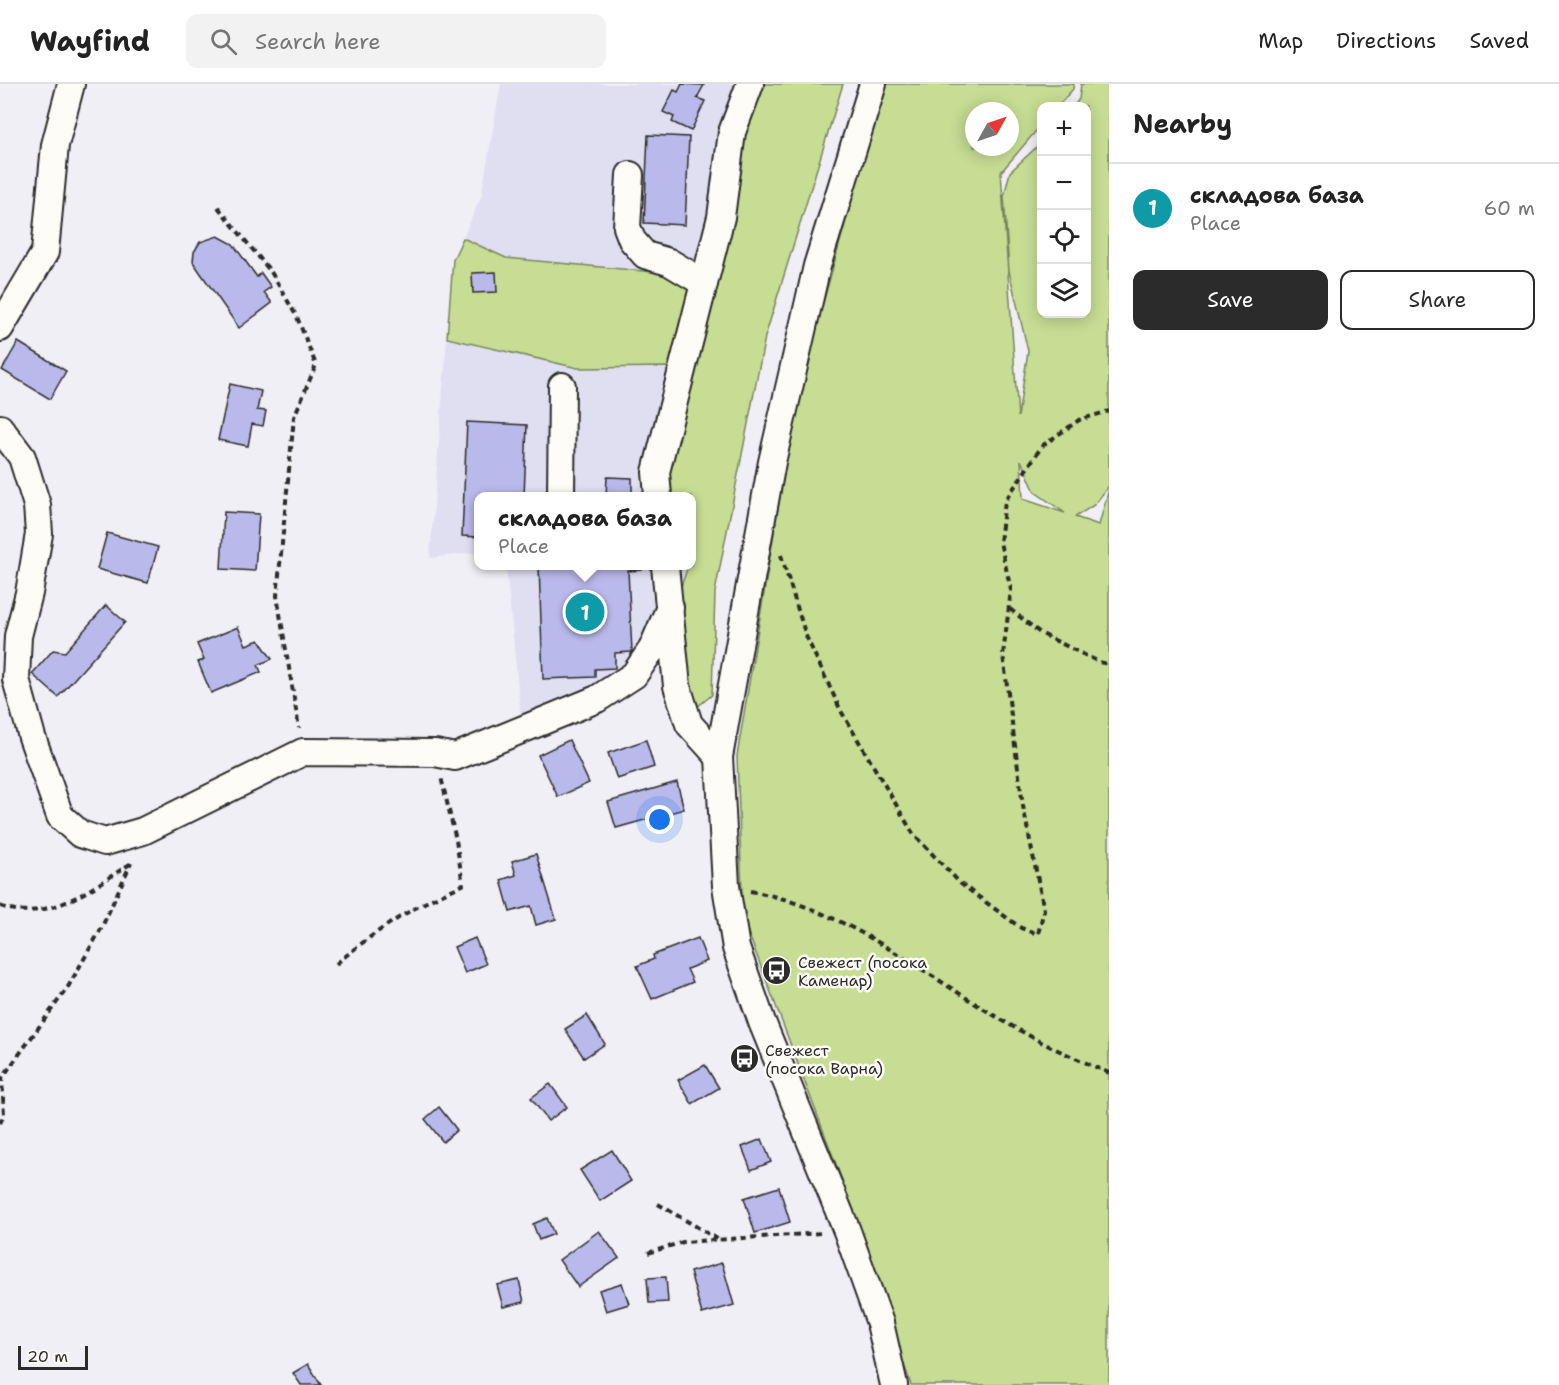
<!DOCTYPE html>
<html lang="en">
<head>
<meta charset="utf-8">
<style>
  :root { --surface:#fff; --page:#f2f2f2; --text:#222; --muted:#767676; --line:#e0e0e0; --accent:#2b2b2b }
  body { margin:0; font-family:"Shantell Sans",sans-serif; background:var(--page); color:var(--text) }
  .controls { position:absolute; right:18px; top:18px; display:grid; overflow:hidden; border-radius:12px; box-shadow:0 3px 15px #0003 }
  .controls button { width:54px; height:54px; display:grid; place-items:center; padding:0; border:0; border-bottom:2px solid var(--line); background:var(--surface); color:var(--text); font:30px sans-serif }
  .compass { position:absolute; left:965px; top:18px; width:54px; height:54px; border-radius:50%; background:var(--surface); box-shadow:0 3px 15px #0003; rotate:50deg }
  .scale { position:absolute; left:18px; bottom:15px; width:70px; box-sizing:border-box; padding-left:6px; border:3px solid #2b2b2b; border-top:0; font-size:16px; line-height:21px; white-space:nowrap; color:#2b2b2b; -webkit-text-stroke:4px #fdfcf7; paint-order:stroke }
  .you { position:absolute; left:660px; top:736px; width:21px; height:21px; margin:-15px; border:4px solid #fff; border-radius:50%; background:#1a73e8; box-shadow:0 0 0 9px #1a73e833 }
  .badge { display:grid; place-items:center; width:39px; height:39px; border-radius:50%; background:var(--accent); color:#fff; font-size:20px; font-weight:700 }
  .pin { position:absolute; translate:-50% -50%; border:3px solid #fff; box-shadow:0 2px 6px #0006 }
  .popup { position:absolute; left:474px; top:408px; width:222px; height:78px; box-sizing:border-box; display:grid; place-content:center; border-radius:12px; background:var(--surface); filter:drop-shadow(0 2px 4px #0005); font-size:20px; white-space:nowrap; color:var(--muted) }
  .popup b { font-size:22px; color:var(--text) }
  .popup::after { content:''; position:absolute; left:50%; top:100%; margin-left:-12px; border:12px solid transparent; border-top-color:var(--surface) }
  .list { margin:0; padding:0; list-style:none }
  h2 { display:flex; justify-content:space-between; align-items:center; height:78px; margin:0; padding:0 24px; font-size:26px }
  h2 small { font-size:20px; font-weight:400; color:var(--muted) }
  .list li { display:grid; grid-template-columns:39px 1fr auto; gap:18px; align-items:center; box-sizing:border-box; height:90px; padding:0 24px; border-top:2px solid var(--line) }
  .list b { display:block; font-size:22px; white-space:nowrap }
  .list p { margin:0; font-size:20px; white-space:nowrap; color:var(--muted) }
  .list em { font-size:20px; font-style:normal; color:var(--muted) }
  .actions { display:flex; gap:12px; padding:18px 24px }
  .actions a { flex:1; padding:14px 0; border:2px solid var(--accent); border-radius:12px; text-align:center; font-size:21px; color:var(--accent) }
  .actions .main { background:var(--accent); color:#fff }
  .icon { flex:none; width:33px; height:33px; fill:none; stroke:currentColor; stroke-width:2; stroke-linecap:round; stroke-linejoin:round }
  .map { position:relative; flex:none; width:1109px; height:1301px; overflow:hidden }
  header { display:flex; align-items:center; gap:36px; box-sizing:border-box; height:84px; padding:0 30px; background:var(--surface); border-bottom:2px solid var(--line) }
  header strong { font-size:28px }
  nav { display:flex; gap:33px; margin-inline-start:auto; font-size:21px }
  .search { width:420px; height:54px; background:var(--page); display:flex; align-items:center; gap:15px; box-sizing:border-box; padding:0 21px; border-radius:12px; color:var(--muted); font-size:22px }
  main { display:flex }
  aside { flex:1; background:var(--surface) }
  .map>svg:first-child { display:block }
</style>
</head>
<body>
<header>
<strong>Wayfind</strong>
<div class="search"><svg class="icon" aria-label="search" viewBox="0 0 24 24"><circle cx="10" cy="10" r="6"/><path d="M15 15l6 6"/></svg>Search here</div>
<nav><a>Map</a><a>Directions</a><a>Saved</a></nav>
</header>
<main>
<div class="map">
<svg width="1109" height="1301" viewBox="0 0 1109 1301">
  <rect width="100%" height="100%" fill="#f0eff5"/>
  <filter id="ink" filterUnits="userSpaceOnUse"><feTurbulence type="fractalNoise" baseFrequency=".0167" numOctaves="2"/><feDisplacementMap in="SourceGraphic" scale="12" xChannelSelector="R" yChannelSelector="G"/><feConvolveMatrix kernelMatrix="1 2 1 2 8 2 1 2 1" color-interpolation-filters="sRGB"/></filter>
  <g filter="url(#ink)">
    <g fill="#e0dff2">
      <path d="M501,0H758L657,412H478V468L430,474L453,176L481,113Z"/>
      <path d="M506,482H687L661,558L631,586L522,644Z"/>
    </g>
    <g fill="#c6dd93" stroke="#78845f" stroke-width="1.5" fill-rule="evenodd">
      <path d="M760,0H843L765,253L715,508L712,611L692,627L662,559L688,482H692V412H658L674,283L578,284L447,254L453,176L463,154L506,174L664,189L693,209Z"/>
      <path d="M884,0H1074L1073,5L1058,22H1042L1041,41L1001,88L1018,333L1028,267L1009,187L1004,112L1010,88L1041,59L1042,230H1086V22H1074L1079,15L1081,0H1109V402L1094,421L1075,433L1099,441L1109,405V1301H911L842,1096L743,835L737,672L796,316ZM974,27H1010V63H974ZM1021,376L1035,408L1065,429L1023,415Z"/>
    </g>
    <g fill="#bab9eb" stroke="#2b2b2b" stroke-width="1.5">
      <path d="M682,0L704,1L697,14L705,17L691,47L672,38L674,33L663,28L674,6L678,8Z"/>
      <path d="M648,51L689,53L685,141L644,139Z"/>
      <path d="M218,152L233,160L257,193L261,189L271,203L264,208L272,219L239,244L193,178L194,168L200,158Z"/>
      <path d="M496,188L497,208L473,209L472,189Z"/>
      <path d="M18,258L66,287L50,315L2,286Z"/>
      <path d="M230,300L261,307L257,326L266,327L263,342L252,340L248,362L218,356Z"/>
      <path d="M467,338L527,341L524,412H478V453L462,452Z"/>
      <path d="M607,393L632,394V412H606Z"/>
      <path d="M224,428L259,430L255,487L221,485Z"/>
      <path d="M107,449L158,463L148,499L97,485Z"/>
      <path d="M539,482H641L642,486L628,487L632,568L615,569V584L595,585V593L543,595Z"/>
      <path d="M106,521L125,538L58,613L32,590L53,566L65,568Z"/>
      <path d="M238,543L246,561L259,556L272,575L258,581L261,588L211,609L198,578L204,576L197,560Z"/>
      <path d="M569,656L589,699L558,713L538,671Z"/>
      <path d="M646,656L654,683L617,695L608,669Z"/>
      <path d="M677,698L684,725L616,744L608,718Z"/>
      <path d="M536,770L556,835L536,841L531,822L510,828L501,796L516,791L512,777Z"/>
      <path d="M475,854L486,880L465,889L454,863Z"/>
      <path d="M698,854L707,877L687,885L693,898L652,915L637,882L654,875L653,871Z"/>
      <path d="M587,931L605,960L584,974L565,945Z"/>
      <path d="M705,981L719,1004L692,1020L678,996Z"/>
      <path d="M550,1000L567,1023L548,1037L531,1014Z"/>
      <path d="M439,1023L457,1046L443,1058L425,1035Z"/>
      <path d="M762,1055L771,1078L751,1086L742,1063Z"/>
      <path d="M612,1066L631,1097L600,1117L580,1086Z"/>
      <path d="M779,1103L790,1138L755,1149L744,1114Z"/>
      <path d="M547,1134L554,1150L539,1156L533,1140Z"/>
      <path d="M599,1147L619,1174L578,1203L559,1176Z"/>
      <path d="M722,1179L734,1221L702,1230L690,1188Z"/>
      <path d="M666,1193L668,1218L649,1219L647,1194Z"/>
      <path d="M519,1196L524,1218L503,1223L497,1201Z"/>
      <path d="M622,1199L629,1220L606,1227L599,1206Z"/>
      <path d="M308,1280L321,1301H301L293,1289Z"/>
    </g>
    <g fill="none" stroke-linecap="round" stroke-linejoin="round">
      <defs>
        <g id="minor">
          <path d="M873,0L817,182L772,378L719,673L726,802L736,864L762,938L847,1147L880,1239L894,1301"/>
          <path d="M630,91L627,143L632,156L645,171L669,178L704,199"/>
          <path d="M0,244L45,168L55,61L71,0"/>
          <path d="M0,344L22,373L37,421L39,450L29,509L18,552L16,595L32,653L60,732L80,750L105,758L143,747L303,668L435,669L455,673L597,615L634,591L652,565L670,523"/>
          <path d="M561,412L562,302"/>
          <path d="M658,412L656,388L721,133L732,48L750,0"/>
          <path d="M665,482L677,602L689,640L719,673"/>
        </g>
      </defs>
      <use href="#minor" stroke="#2b2b2b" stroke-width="30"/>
      <g stroke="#2b2b2b" stroke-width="4" stroke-dasharray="6 4.5" stroke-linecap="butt">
        <path d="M218,123L271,188L297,233L316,281L294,333L277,512L299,644"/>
        <path d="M781,471L806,552L841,627L914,751L961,800L1021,844L1038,850L1044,826L1023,722L1003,571L1011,506L1000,458L1005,417L1042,362L1079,336L1109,327"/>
        <path d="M1010,525L1040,549L1099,578L1109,580"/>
        <path d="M750,807C853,825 940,904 1030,952C1055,966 1083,977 1109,989"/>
        <path d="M0,822C48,840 92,804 130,780"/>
        <path d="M336,880C375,847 416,820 463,801L456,756L441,693"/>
        <path d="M0,1039L4,1031L2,994L68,903L101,845L131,779"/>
        <path d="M658,1120L719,1156"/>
        <path d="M648,1169L683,1158L822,1149"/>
      </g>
      <use href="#minor" stroke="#fdfcf7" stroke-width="26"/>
    </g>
  </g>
  <defs>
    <symbol id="bus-disc" viewBox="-11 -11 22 22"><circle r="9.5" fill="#2b2b2b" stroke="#fdfcf7"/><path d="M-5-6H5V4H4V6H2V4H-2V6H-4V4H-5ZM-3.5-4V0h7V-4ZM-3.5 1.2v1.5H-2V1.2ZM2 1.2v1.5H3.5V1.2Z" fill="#fff"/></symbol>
  </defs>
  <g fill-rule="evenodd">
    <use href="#bus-disc" x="760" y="870" width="33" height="33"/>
    <use href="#bus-disc" x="728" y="958" width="33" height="33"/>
  </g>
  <g text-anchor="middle" stroke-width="5" stroke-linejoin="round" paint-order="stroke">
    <g font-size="16" fill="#2b2b2b" stroke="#fdfcf7" text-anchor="start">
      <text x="798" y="884">Свежест (посока<tspan x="798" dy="18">Каменар)</tspan></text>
      <text x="765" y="972">Свежест<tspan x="765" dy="18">(посока Варна)</tspan></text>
    </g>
  </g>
</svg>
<div class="controls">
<button>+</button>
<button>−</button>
<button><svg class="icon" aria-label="locate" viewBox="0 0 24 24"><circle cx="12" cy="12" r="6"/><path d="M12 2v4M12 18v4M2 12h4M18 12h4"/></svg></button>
<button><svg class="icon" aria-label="layers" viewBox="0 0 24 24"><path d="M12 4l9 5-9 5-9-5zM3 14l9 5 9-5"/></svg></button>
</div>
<svg class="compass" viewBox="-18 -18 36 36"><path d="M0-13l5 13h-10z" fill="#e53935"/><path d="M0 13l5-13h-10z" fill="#767676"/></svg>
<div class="scale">20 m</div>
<div class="you"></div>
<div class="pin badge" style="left:585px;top:528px;background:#0f9aa8">1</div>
<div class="popup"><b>складова база</b>Place</div>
</div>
<aside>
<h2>Nearby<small></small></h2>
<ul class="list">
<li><span class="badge" style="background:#0f9aa8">1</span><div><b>складова база</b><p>Place</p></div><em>60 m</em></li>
</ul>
<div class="actions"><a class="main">Save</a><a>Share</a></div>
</aside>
</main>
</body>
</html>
